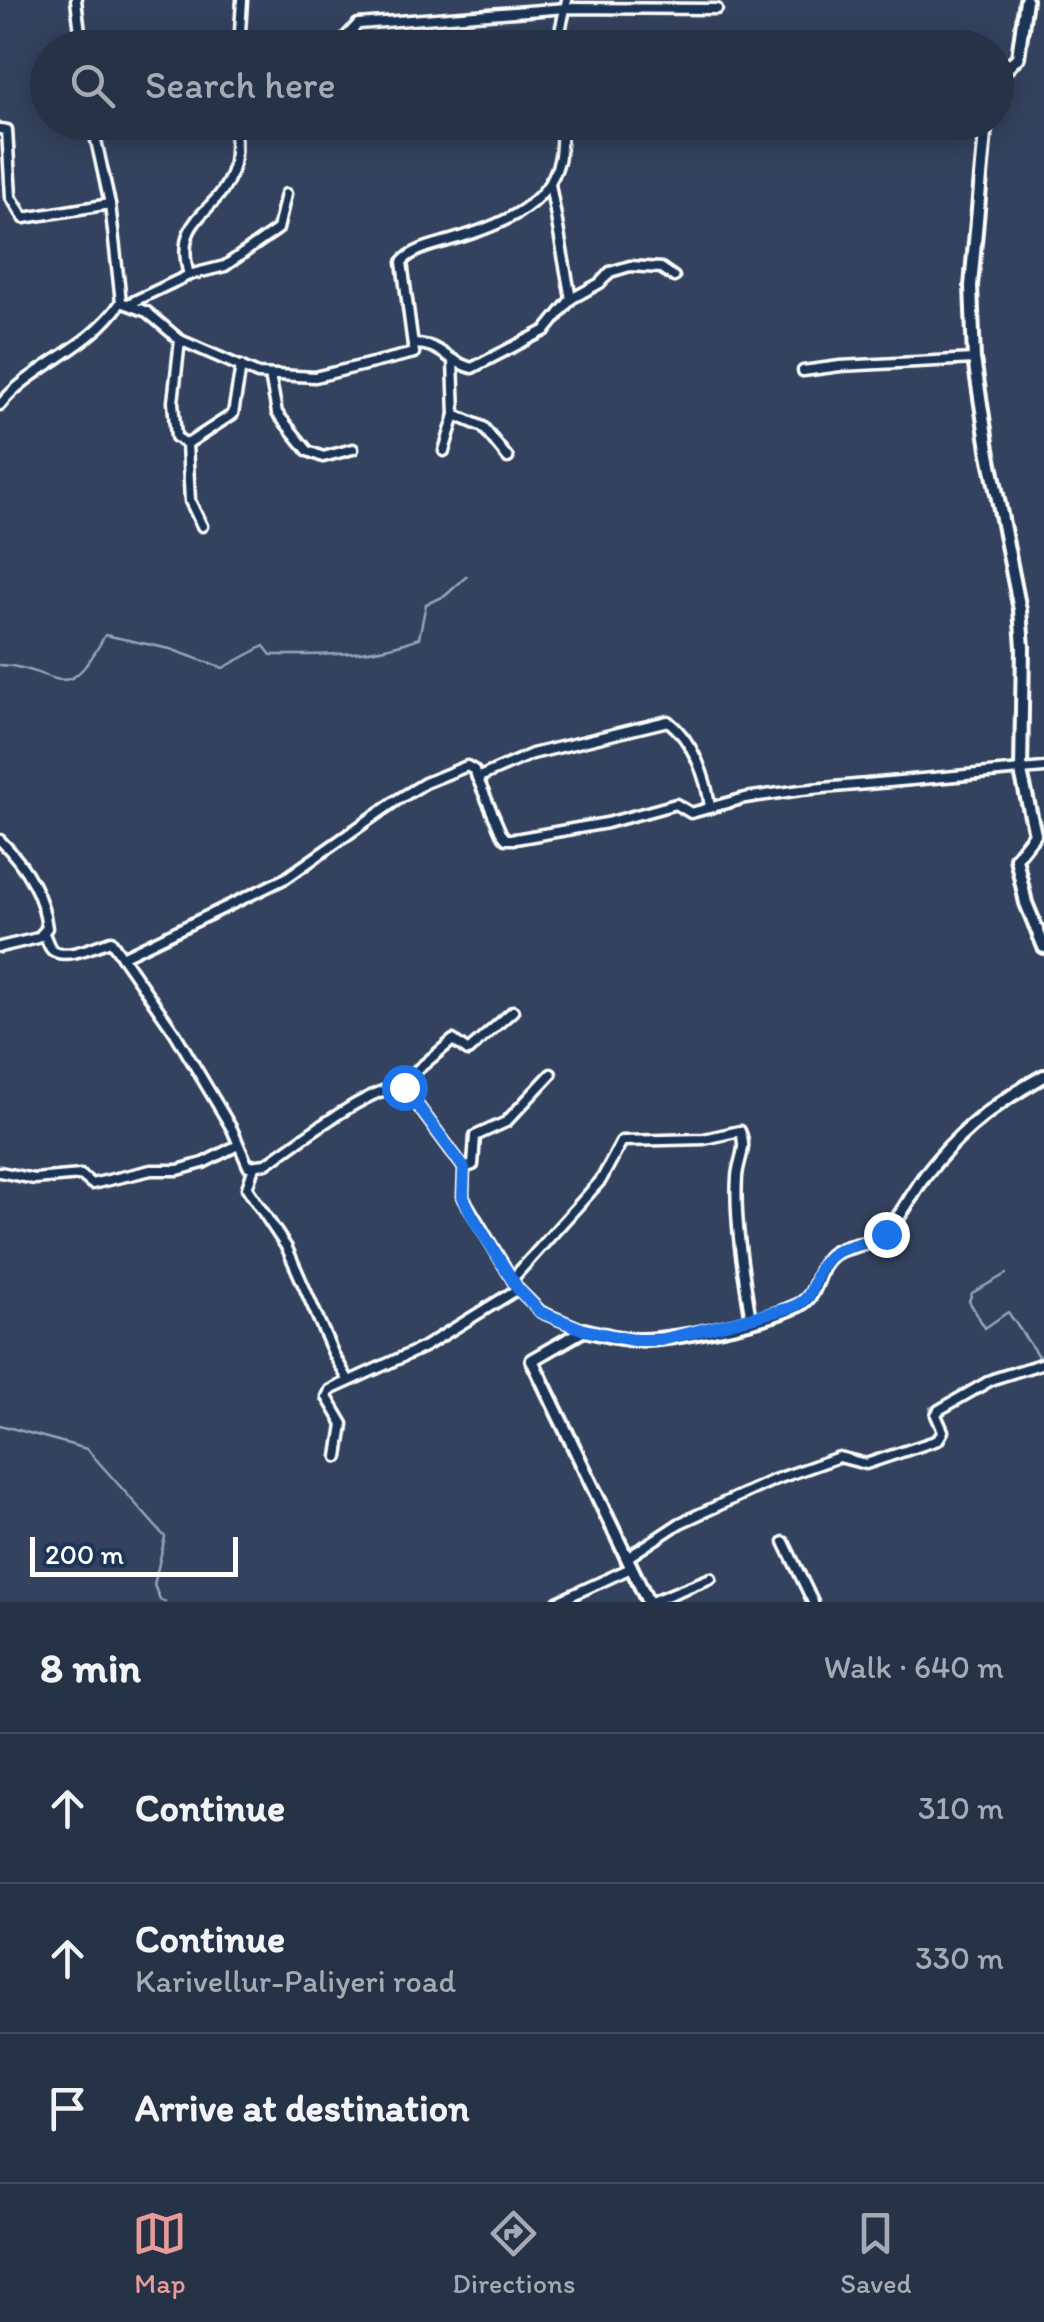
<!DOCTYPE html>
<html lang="en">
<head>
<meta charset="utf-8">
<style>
  :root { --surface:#263246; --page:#323e51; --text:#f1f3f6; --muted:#a4aab3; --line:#424d5f; --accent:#e69b98 }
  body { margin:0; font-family:Itim,sans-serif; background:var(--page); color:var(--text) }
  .scale { position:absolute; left:30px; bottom:25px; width:208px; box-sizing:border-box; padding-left:10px; border:5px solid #fff; border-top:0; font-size:28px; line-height:35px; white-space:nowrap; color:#fff; -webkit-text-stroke:8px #1d3557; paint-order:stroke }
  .stop { position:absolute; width:30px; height:30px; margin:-22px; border:8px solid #1a73e8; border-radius:50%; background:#fff }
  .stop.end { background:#1a73e8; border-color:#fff; box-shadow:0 2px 10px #0008 }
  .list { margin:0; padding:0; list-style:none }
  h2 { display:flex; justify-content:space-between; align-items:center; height:130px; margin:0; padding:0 40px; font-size:42px }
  h2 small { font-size:32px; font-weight:400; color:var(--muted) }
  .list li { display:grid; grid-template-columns:65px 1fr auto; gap:30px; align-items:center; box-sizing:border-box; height:150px; padding:0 40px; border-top:2px solid var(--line) }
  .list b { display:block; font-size:38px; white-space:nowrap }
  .list p { margin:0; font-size:32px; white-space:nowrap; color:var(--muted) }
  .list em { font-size:32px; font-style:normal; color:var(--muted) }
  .icon { flex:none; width:55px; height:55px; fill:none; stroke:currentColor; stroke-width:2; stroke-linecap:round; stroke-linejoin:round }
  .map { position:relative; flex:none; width:1044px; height:1602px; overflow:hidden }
  .search { position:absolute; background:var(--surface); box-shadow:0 5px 25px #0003; left:30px; right:30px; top:30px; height:110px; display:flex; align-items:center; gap:25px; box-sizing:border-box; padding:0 35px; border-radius:55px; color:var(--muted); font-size:38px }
  .sheet { height:580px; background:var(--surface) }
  nav { display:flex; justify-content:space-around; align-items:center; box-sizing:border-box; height:140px; border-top:2px solid var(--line); background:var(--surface); font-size:28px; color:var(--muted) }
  nav a { display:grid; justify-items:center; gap:5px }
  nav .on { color:var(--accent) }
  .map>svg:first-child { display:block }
</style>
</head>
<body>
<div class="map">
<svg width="1044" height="1602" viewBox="0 0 1044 1602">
  <rect width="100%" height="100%" fill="#33425e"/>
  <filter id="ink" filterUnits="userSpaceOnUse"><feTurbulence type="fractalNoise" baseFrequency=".01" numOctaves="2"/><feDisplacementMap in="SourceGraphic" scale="20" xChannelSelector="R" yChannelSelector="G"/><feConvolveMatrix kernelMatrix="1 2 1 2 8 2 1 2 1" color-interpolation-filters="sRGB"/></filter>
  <g filter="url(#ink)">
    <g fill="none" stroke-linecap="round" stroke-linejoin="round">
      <g stroke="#92a6bc" stroke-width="2.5">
        <path d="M0,665C58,667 64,712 105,635L170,649L223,668L264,646L271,655C321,655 371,657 419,638L426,604L445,596L467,576"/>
        <path d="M1006,1274L972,1293L969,1301L985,1328L1008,1312L1038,1356L1033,1363"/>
        <path d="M0,1425L87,1449L165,1537L154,1585L160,1600L165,1602"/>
        <path d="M785,1472C809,1463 835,1446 860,1459L929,1437L937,1432L930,1408L957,1395"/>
        <path d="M680,1519L768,1479"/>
        <path d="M631,1546L665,1529"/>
        <path d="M618,1557L622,1568"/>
        <path d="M627,1576L641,1602"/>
      </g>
      <defs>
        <g id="minor">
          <path d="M76,0L82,48"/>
          <path d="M239,48L242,0"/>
          <path d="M341,48L343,40L358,24L567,8L717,9"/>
          <path d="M562,48L561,27L567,0"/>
          <path d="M0,129L7,130L11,197L24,218L110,204"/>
          <path d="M550,184L571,299"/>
          <path d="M189,275L225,266L278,229L286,194"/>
          <path d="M121,302L147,312L180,340L258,374L315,377L414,353L402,262C413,249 435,245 451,240C493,228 547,209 559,161C562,149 561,135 562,122"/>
          <path d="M128,304L189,275C172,214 219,215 232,171C237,157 235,137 235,122"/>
          <path d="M180,340L173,402L176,437L187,444L190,501L202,526"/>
          <path d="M413,344C441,343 445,361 472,368L546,330L571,299L600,283L610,272L630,266L661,268L674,277"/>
          <path d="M803,371L840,366L974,359"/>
          <path d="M270,375L277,413L308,451L323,457L353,449"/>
          <path d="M0,405C32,365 90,349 121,302L110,204L92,122"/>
          <path d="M455,415L483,427L508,458"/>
          <path d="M187,444L233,414L241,366"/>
          <path d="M444,451L455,415L453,361"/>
          <path d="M477,778L532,754L668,721C693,741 707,778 710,808"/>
          <path d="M0,840C24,864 43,893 47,928L38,938L0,947"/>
          <path d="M44,934C47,939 48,946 52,950C65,961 97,945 111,941L175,1033L232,1129L248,1166L266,1164C294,1145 374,1083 404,1087L464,1168L463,1197L518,1289L541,1312L584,1330"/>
          <path d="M122,957L286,878L397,800L425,783L467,766L474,770L501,833L506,839H515L607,823L676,804L691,813L745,798L801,790L1044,768"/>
          <path d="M398,1086L453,1040L468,1051L513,1011"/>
          <path d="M254,1167L247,1188L287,1248L334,1355L349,1381"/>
          <path d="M464,1168L473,1165L475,1136L506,1122L551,1074"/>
          <path d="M0,1172L34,1179L81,1175L92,1184L151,1170H178L203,1163L238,1145"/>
          <path d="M514,1277L601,1180L622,1141L704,1139L740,1131C748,1148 738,1160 737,1177C734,1220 744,1277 751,1320"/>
          <path d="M338,1457L343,1424L327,1397L330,1390L424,1347L518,1289"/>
          <path d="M784,1542L813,1602"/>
          <path d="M627,1558L680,1523L774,1480L839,1457L866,1464L938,1440L943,1431L936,1415L939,1410L993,1379L1044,1363"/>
          <path d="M557,1602L631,1568"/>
          <path d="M651,1602L711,1578"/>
        </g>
        <g id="major">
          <path d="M996,79L1018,57L1026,0"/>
          <path d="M986,122L971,286L974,359L988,449L1020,610L1023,647L1021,772L1035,834L1016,858L1026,903L1044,947"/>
          <path d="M648,1602L532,1360L584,1330C601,1334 619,1339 637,1340C670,1341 772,1320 801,1304C819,1294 816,1267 833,1254C850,1243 875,1246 888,1230C904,1213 913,1191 927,1173C958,1133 1000,1100 1044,1076"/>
        </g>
      </defs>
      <use href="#minor" stroke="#fff" stroke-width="15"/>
      <use href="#major" stroke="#fff" stroke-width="18"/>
      <use href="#minor" stroke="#1d3557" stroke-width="8"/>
      <use href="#major" stroke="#1d3557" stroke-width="10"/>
    </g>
  </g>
  <g fill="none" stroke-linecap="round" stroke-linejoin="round" filter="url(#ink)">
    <path stroke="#1a73e8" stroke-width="12" d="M404,1087L464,1168L463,1197L473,1218L518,1289L540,1312L584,1330L632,1340H661L790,1308C820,1298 809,1277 827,1259C843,1243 868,1246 886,1234"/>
  </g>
</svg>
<div class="scale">200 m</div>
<div class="stop" style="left:404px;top:1087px"></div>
<div class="stop end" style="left:886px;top:1234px"></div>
<div class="search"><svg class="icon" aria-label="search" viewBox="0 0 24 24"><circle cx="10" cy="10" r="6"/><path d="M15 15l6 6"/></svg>Search here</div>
</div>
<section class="sheet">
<h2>8 min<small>Walk · 640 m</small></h2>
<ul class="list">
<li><svg class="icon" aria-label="ahead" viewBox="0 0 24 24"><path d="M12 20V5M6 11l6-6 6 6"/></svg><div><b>Continue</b></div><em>310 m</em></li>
<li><svg class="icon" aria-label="ahead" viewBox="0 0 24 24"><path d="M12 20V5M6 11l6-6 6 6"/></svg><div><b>Continue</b><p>Karivellur-Paliyeri road</p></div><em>330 m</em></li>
<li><svg class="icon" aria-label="arrive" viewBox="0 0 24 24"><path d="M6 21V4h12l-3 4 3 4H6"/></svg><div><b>Arrive at destination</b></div></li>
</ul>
</section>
<nav>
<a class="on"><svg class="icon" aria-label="map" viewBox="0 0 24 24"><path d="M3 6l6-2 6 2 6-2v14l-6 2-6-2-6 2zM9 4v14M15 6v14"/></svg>Map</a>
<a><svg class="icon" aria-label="directions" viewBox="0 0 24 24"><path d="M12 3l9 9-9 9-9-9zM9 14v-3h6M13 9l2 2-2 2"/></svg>Directions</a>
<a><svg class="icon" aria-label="saved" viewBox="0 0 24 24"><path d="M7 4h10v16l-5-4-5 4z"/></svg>Saved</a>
</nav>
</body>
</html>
